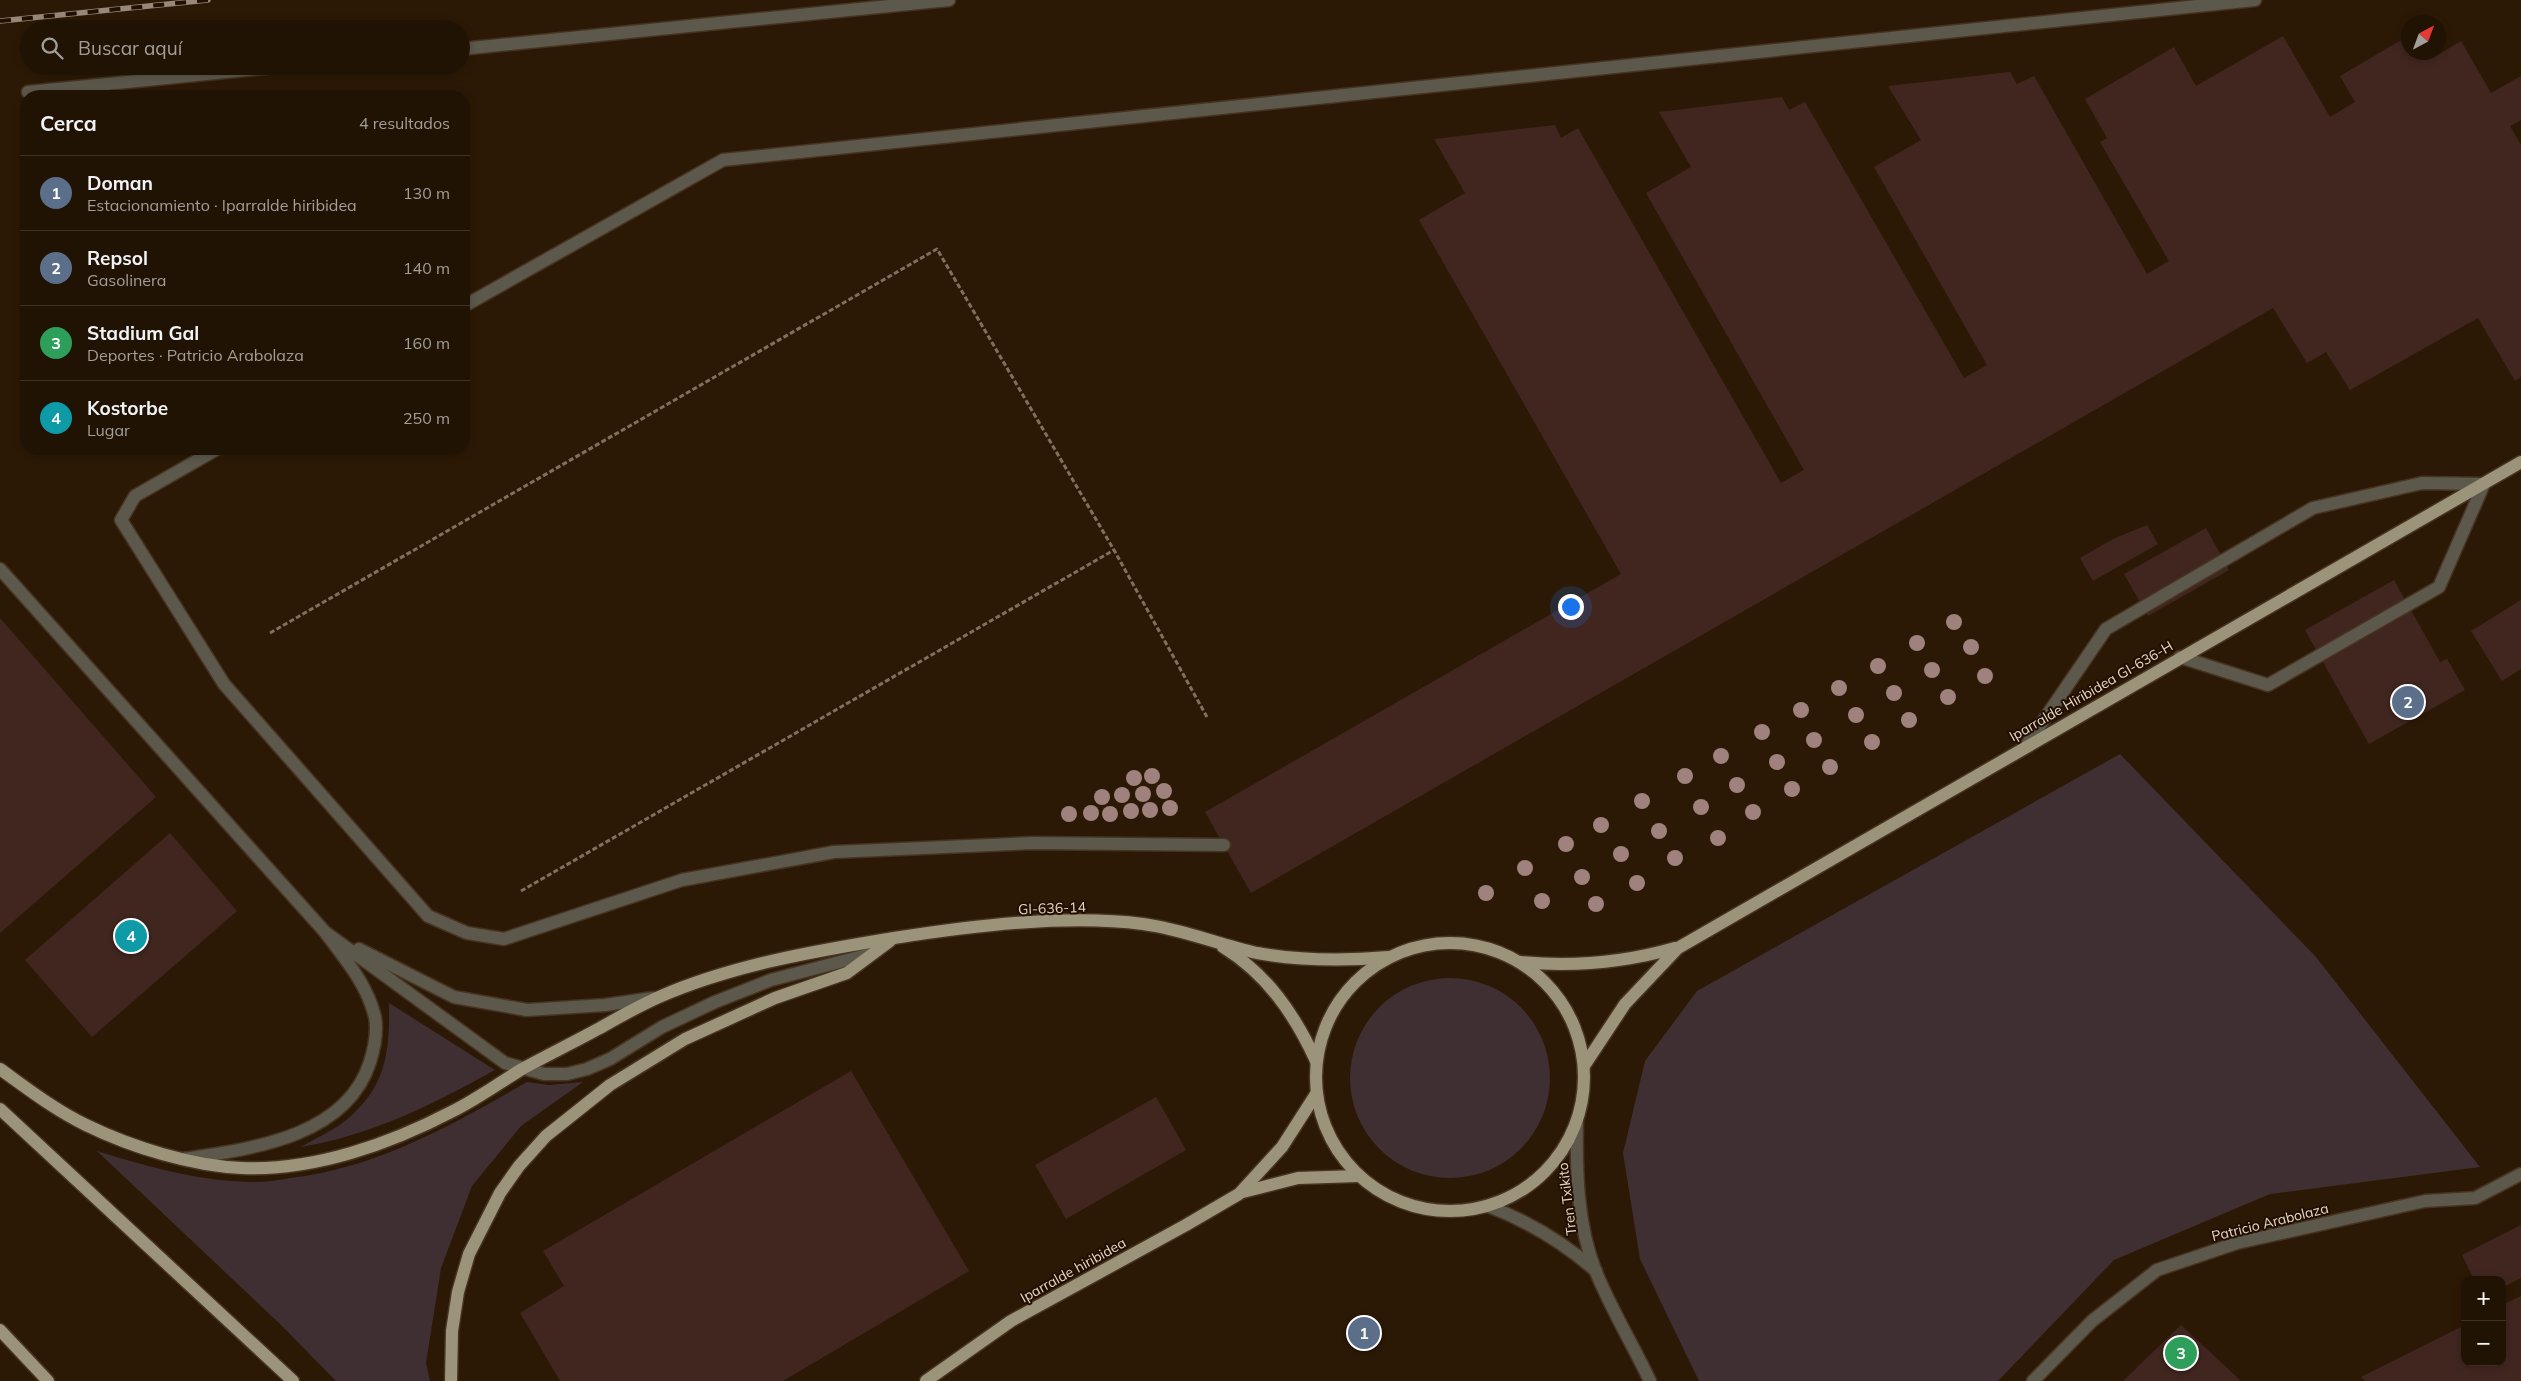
<!DOCTYPE html>
<html lang="es">
<head>
<meta charset="utf-8">
<style>
  :root { --surface:#211304; --page:#291c0e; --text:#f1f3f6; --muted:#a29e9a; --line:#3e3226; --accent:#0f766e }
  body { margin:0; font-family:Mulish,sans-serif; background:var(--page); color:var(--text) }
  .controls { position:absolute; right:15px; bottom:15px; display:grid; overflow:hidden; border-radius:10px; box-shadow:0 2px 8px #0003 }
  .controls button { width:45px; height:45px; display:grid; place-items:center; padding:0; border:0; border-bottom:1px solid var(--line); background:var(--surface); color:var(--text); font:25px sans-serif }
  .compass { position:absolute; left:2401px; top:15px; width:45px; height:45px; border-radius:50%; background:var(--surface); box-shadow:0 2px 8px #0003; rotate:41deg }
  .you { position:absolute; left:1570px; top:606px; width:18px; height:18px; margin:-12px; border:4px solid #fff; border-radius:50%; background:#1a73e8; box-shadow:0 0 0 8px #1a73e833 }
  .badge { display:grid; place-items:center; width:32px; height:32px; border-radius:50%; background:var(--accent); color:#fff; font-size:16px; font-weight:700 }
  .pin { position:absolute; translate:-50% -50%; border:2px solid #fff; box-shadow:0 1px 5px #0006 }
  .list { margin:0; padding:0; list-style:none }
  h2 { display:flex; justify-content:space-between; align-items:center; height:65px; margin:0; padding:0 20px; font-size:21px }
  h2 small { font-size:16px; font-weight:400; color:var(--muted) }
  .list li { display:grid; grid-template-columns:32px 1fr auto; gap:15px; align-items:center; box-sizing:border-box; height:75px; padding:0 20px; border-top:1px solid var(--line) }
  .list b { display:block; font-size:19px; white-space:nowrap }
  .list p { margin:0; font-size:16px; white-space:nowrap; color:var(--muted) }
  .list em { font-size:16px; font-style:normal; color:var(--muted) }
  .icon { flex:none; width:28px; height:28px; fill:none; stroke:currentColor; stroke-width:2; stroke-linecap:round; stroke-linejoin:round }
  .map { position:relative; flex:none; width:2521px; height:1381px; overflow:hidden }
  .search { position:absolute; background:var(--surface); box-shadow:0 2px 8px #0003; left:20px; top:20px; width:450px; height:55px; display:flex; align-items:center; gap:12px; box-sizing:border-box; padding:0 18px; border-radius:28px; color:var(--muted); font-size:19px }
  .panel { position:absolute; background:var(--surface); box-shadow:0 2px 8px #0003; left:20px; top:90px; width:450px; height:365px; border-radius:20px }
  .map>svg:first-child { display:block }
</style>
</head>
<body>
<div class="map">
<svg width="2521" height="1381" viewBox="0 0 2521 1381">
  <rect width="100%" height="100%" fill="#2c1905"/>
  <g fill="#3f2e32">
    <path d="M2120,754L2316,957L2480,1167L2270,1194L2114,1260L1998,1381H1699L1640,1259L1623,1153L1645,1061L1697,991Z"/>
    <circle cx="1450" cy="1078" r="100"/>
    <path d="M389,1003L495,1070C432,1105 372,1135 301,1147C318,1137 339,1128 353,1114C387,1083 390,1046 389,1003Z"/>
    <path d="M527,1082L549,1085L583,1082L521,1126L472,1186L441,1268L426,1363L430,1381H336L281,1325L97,1151C148,1167 202,1182 256,1182C267,1182 279,1180 290,1178C377,1168 452,1125 527,1082Z"/>
  </g>
  <g fill="#412620">
    <path d="M2283,36L2330,117L2355,102L2340,76L2408,36V52H2434L2436,56L2461,41L2491,93L2521,76V120L2510,126L2521,145V377L2515,381L2478,318L2350,390L2326,352L2307,363L2273,308L1251,893L1205,812L1621,574L1419,220L1465,193L1434,139L1555,125L1561,138L1578,128L1781,483L1804,470L1646,193L1691,167L1659,112L1782,97L1789,110L1805,102L1964,378L1987,365L1874,167L1921,140L1888,86L2010,72L2017,84L2034,76L2147,274L2169,261L2100,142L2107,138L2085,99L2174,47L2196,86Z"/>
    <path d="M2147,525L2158,544L2093,581L2080,558L2113,539Z"/>
    <path d="M2206,528L2229,570L2148,616L2124,574Z"/>
    <path d="M2394,580L2440,662L2447,659L2465,690L2369,744L2305,630Z"/>
    <path d="M2521,600V669L2502,681L2471,631Z"/>
    <path d="M0,618L156,797L0,933Z"/>
    <path d="M170,833L237,911L92,1037L25,960Z"/>
    <path d="M851,1071L969,1271L783,1381H560L520,1313L564,1286L543,1251Z"/>
    <path d="M1156,1097L1186,1150L1066,1219L1035,1165Z"/>
    <path d="M2521,1225V1278L2502,1288V1280H2474L2462,1255Z"/>
    <path d="M2521,1296V1381H2365L2361,1377L2465,1325V1362H2502V1305Z"/>
    <path d="M2181,1325L2241,1381H2123Z"/>
  </g>
  <g fill="none" stroke-linecap="round" stroke-linejoin="round">
    <defs>
      <g id="service">
        <path d="M461,49L949,0"/>
        <path d="M28,92L286,66"/>
        <path d="M464,306L723,160L2255,0"/>
        <path d="M217,449L135,496L121,520L224,684L428,916L467,933L504,939L682,880L834,852L1032,843L1224,845"/>
        <path d="M0,569L325,932C345,959 367,984 375,1017C378,1032 374,1049 370,1062C346,1138 249,1149 183,1159"/>
        <path d="M2026,746L2106,629L2313,508L2422,483L2484,484L2439,587L2268,685L2180,657"/>
      </g>
      <g id="minor">
        <path d="M325,932L505,1063L544,1074H567L587,1069L610,1059L662,1027L715,1002L771,980L874,953"/>
        <path d="M359,949L454,997L527,1010L605,1005L653,998"/>
        <path d="M1577,1121C1576,1170 1577,1225 1596,1272C1611,1309 1633,1345 1650,1381"/>
        <path d="M1488,1206C1530,1222 1563,1242 1596,1271"/>
        <path d="M2033,1381L2092,1321L2157,1270L2237,1243L2425,1201L2475,1198L2521,1174"/>
      </g>
      <g id="primary">
        <circle cx="1450" cy="1077" r="134"/>
        <path d="M1223,947C1267,974 1295,1015 1316,1061"/>
        <path d="M1520,962C1574,967 1623,963 1675,948"/>
        <path d="M1584,1066L1625,1004L1678,948L2521,462"/>
        <path d="M0,1069C28,1089 55,1110 86,1125C131,1147 192,1166 242,1168C314,1171 390,1144 453,1111C477,1099 499,1083 522,1069C548,1055 574,1042 600,1028C619,1017 639,1006 659,997C732,965 815,951 894,938C971,926 1066,914 1143,924C1183,929 1219,945 1257,953C1302,961 1344,961 1389,957"/>
        <path d="M0,1109L293,1381"/>
        <path d="M1243,1192L1298,1178L1358,1176"/>
        <path d="M0,1330L48,1381"/>
        <path d="M451,1381L452,1331L458,1292L469,1254L500,1193L519,1166L546,1136L610,1085L685,1039L775,998L847,973L890,941"/>
        <path d="M926,1381L1011,1321L1186,1225L1239,1194L1282,1147L1316,1094"/>
      </g>
    </defs>
    <use href="#service" stroke="#463421" stroke-width="15"/>
    <use href="#minor" stroke="#463421" stroke-width="15"/>
    <use href="#primary" stroke="#463421" stroke-width="15"/>
    <g stroke="#80705f" stroke-width="3" stroke-dasharray="5 2.5" stroke-linecap="butt">
      <path d="M270,633L937,249L1114,550L1207,717"/>
      <path d="M521,891L1114,550"/>
    </g>
    <use href="#service" stroke="#5c584c" stroke-width="12"/>
    <use href="#minor" stroke="#5c584c" stroke-width="12"/>
    <use href="#primary" stroke="#9b947a" stroke-width="12"/>
    <defs>
      <path id="rail" d="M0,21L208,0"/>
    </defs>
    <use href="#rail" stroke="#988879" stroke-width="5.5"/>
    <use href="#rail" stroke="#220f00" stroke-width="4" stroke-dasharray="11" stroke-linecap="butt"/>
  </g>
  <g fill="#9f827d">
    <circle cx="1954" cy="622" r="8"/>
    <circle cx="1917" cy="643" r="8"/>
    <circle cx="1971" cy="647" r="8"/>
    <circle cx="1878" cy="666" r="8"/>
    <circle cx="1932" cy="670" r="8"/>
    <circle cx="1985" cy="676" r="8"/>
    <circle cx="1839" cy="688" r="8"/>
    <circle cx="1894" cy="693" r="8"/>
    <circle cx="1948" cy="697" r="8"/>
    <circle cx="1801" cy="710" r="8"/>
    <circle cx="1856" cy="715" r="8"/>
    <circle cx="1909" cy="720" r="8"/>
    <circle cx="1762" cy="732" r="8"/>
    <circle cx="1814" cy="740" r="8"/>
    <circle cx="1872" cy="742" r="8"/>
    <circle cx="1721" cy="756" r="8"/>
    <circle cx="1777" cy="762" r="8"/>
    <circle cx="1830" cy="767" r="8"/>
    <circle cx="1152" cy="776" r="8"/>
    <circle cx="1685" cy="776" r="8"/>
    <circle cx="1134" cy="778" r="8"/>
    <circle cx="1737" cy="785" r="8"/>
    <circle cx="1792" cy="789" r="8"/>
    <circle cx="1164" cy="791" r="8"/>
    <circle cx="1143" cy="794" r="8"/>
    <circle cx="1122" cy="795" r="8"/>
    <circle cx="1102" cy="797" r="8"/>
    <circle cx="1642" cy="801" r="8"/>
    <circle cx="1701" cy="807" r="8"/>
    <circle cx="1170" cy="808" r="8"/>
    <circle cx="1150" cy="810" r="8"/>
    <circle cx="1131" cy="811" r="8"/>
    <circle cx="1753" cy="812" r="8"/>
    <circle cx="1091" cy="813" r="8"/>
    <circle cx="1069" cy="814" r="8"/>
    <circle cx="1110" cy="814" r="8"/>
    <circle cx="1601" cy="825" r="8"/>
    <circle cx="1659" cy="831" r="8"/>
    <circle cx="1718" cy="838" r="8"/>
    <circle cx="1566" cy="844" r="8"/>
    <circle cx="1621" cy="854" r="8"/>
    <circle cx="1675" cy="858" r="8"/>
    <circle cx="1525" cy="868" r="8"/>
    <circle cx="1582" cy="877" r="8"/>
    <circle cx="1637" cy="883" r="8"/>
    <circle cx="1486" cy="893" r="8"/>
    <circle cx="1542" cy="901" r="8"/>
    <circle cx="1596" cy="904" r="8"/>
  </g>
  <g text-anchor="middle" stroke-width="4" stroke-linejoin="round" paint-order="stroke">
    <g font-size="14" fill="#e5d7cb" stroke="#220f00">
      <text transform="translate(2091 691) rotate(-30)" y="5">Iparralde Hiribidea GI-636-H</text>
      <text transform="translate(1052 908) rotate(-2)" y="5">GI-636-14</text>
      <text transform="translate(1567 1199) rotate(-97)" y="5">Tren Txikito</text>
      <text transform="translate(2270 1222) rotate(-14)" y="5">Patricio Arabolaza</text>
      <text transform="translate(1073 1270) rotate(-29)" y="5">Iparralde hiribidea</text>
    </g>
  </g>
</svg>
<div class="controls">
<button>+</button>
<button>−</button>
</div>
<svg class="compass" viewBox="-18 -18 36 36"><path d="M0-13l5 13h-10z" fill="#e53935"/><path d="M0 13l5-13h-10z" fill="#a29e9a"/></svg>
<div class="you"></div>
<div class="pin badge" style="left:1364px;top:1333px;background:#5c6f8a">1</div>
<div class="pin badge" style="left:2408px;top:702px;background:#5c6f8a">2</div>
<div class="pin badge" style="left:2181px;top:1353px;background:#2e9e5b">3</div>
<div class="pin badge" style="left:131px;top:936px;background:#0f9aa8">4</div>
<div class="search"><svg class="icon" aria-label="search" viewBox="0 0 24 24"><circle cx="10" cy="10" r="6"/><path d="M15 15l6 6"/></svg>Buscar aquí</div>
<section class="panel">
<h2>Cerca<small>4 resultados</small></h2>
<ul class="list">
<li><span class="badge" style="background:#5c6f8a">1</span><div><b>Doman</b><p>Estacionamiento · Iparralde hiribidea</p></div><em>130 m</em></li>
<li><span class="badge" style="background:#5c6f8a">2</span><div><b>Repsol</b><p>Gasolinera</p></div><em>140 m</em></li>
<li><span class="badge" style="background:#2e9e5b">3</span><div><b>Stadium Gal</b><p>Deportes · Patricio Arabolaza</p></div><em>160 m</em></li>
<li><span class="badge" style="background:#0f9aa8">4</span><div><b>Kostorbe</b><p>Lugar</p></div><em>250 m</em></li>
</ul>
</section>
</div>
</body>
</html>
